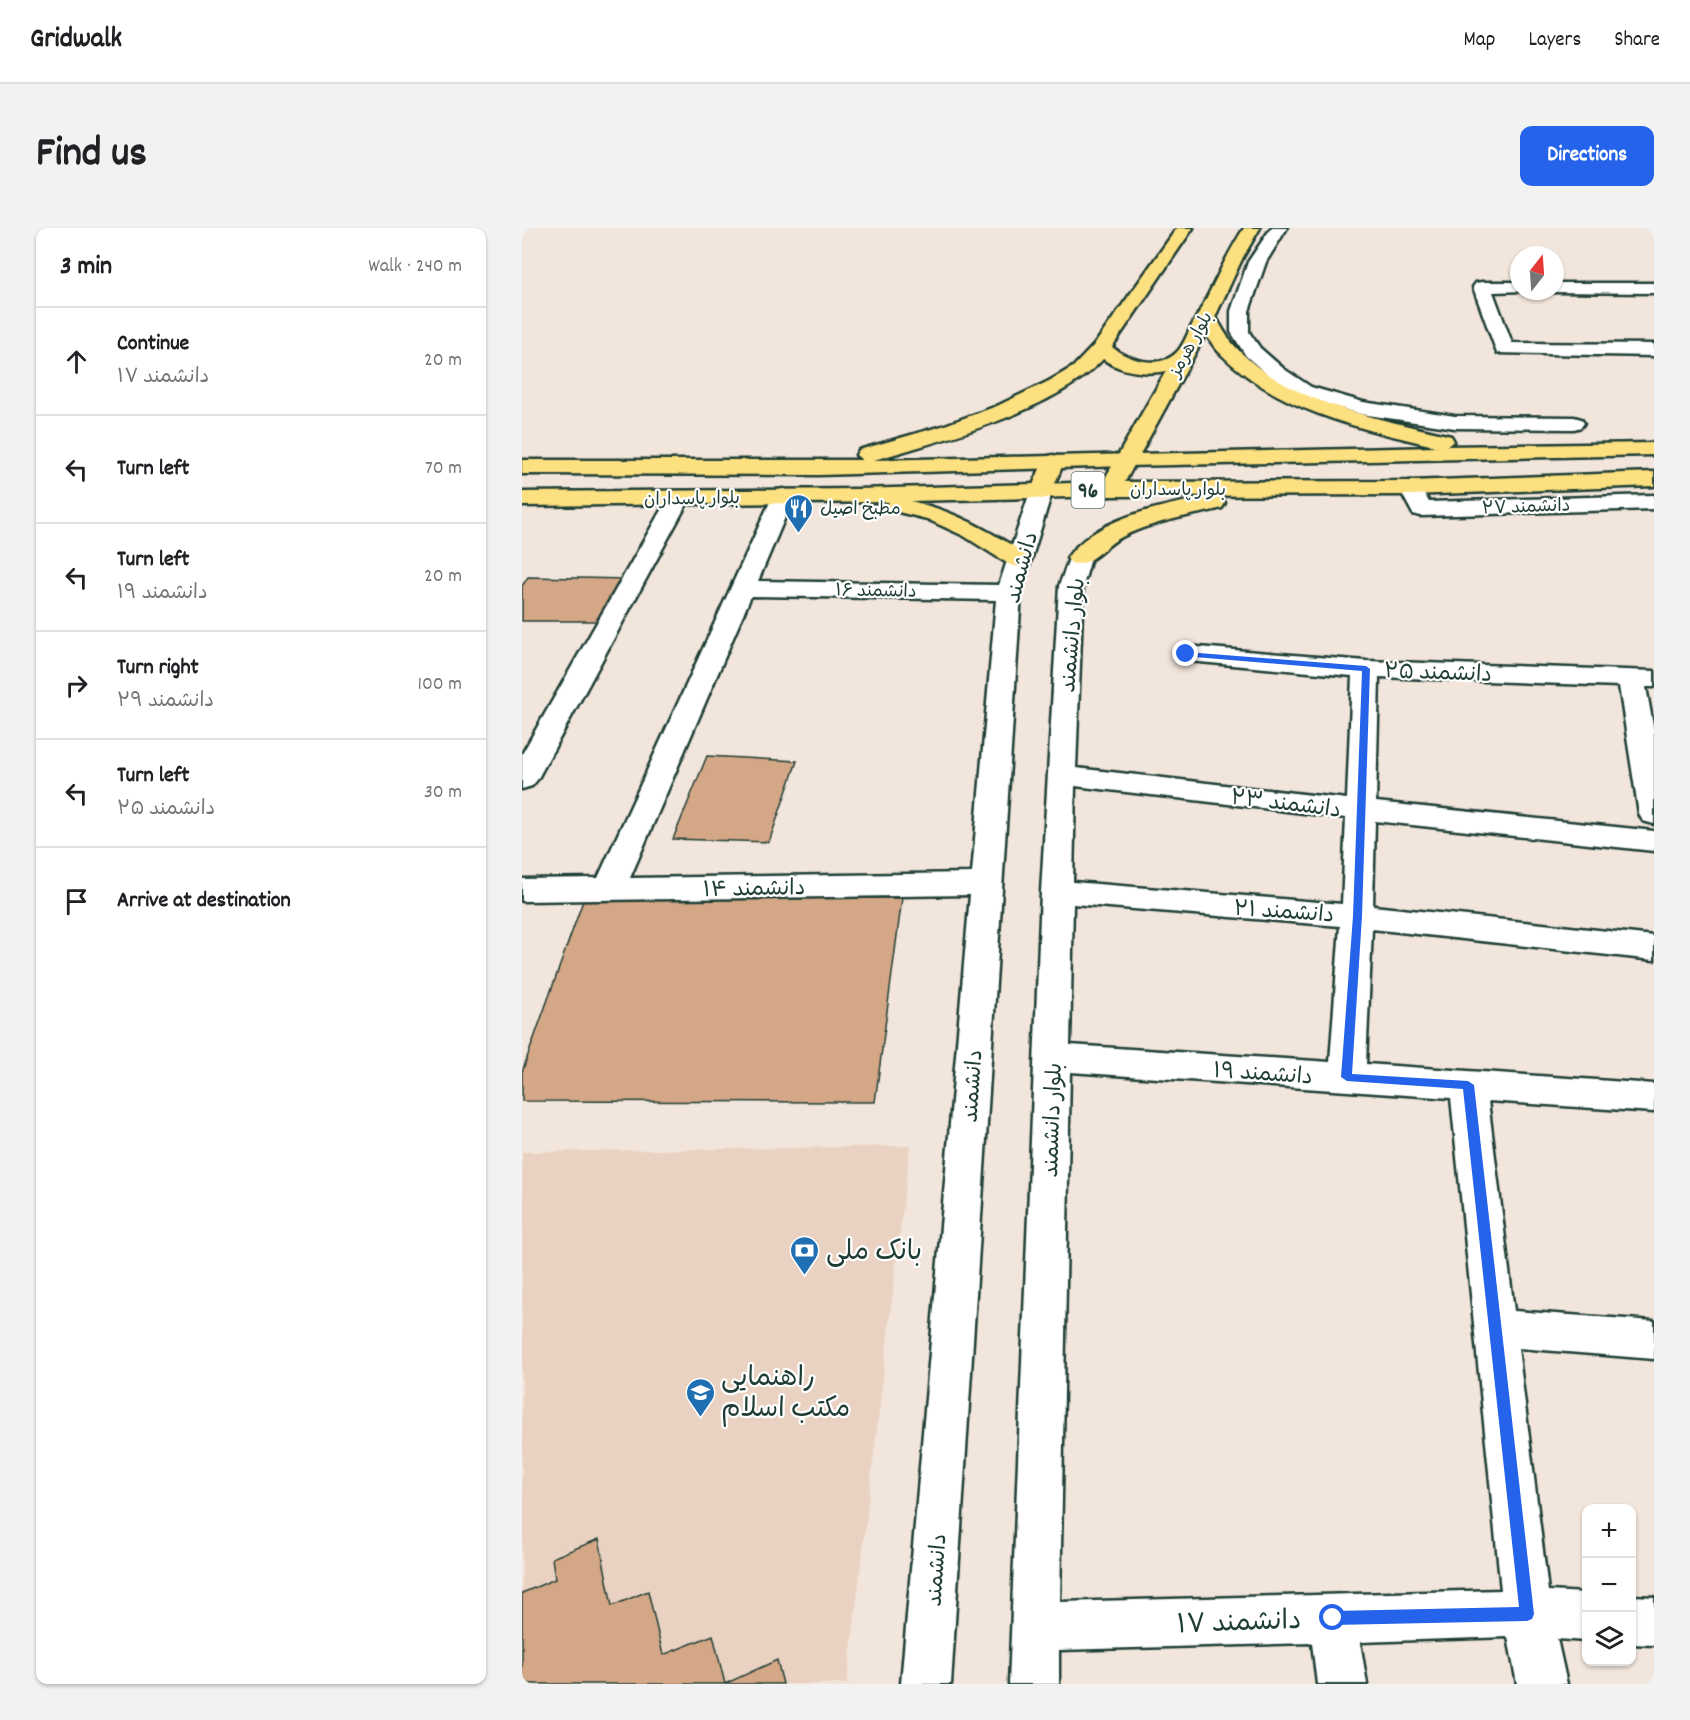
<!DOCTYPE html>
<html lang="en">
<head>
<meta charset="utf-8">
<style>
  :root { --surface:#fff; --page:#f2f2f2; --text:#202124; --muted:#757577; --line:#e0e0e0; --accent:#2563eb }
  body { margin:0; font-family:Dekko,"Playpen Sans Arabic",sans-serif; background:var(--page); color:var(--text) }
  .controls { position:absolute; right:18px; bottom:18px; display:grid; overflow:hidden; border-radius:12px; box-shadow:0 2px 4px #0004 }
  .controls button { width:54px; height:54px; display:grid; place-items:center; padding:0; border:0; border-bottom:2px solid var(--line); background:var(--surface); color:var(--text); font:30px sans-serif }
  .compass { position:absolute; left:988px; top:18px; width:54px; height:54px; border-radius:50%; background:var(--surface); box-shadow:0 2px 4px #0004; rotate:17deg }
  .stop { position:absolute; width:18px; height:18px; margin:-14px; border:4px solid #2563eb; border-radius:50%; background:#fff }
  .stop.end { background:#2563eb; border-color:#fff; box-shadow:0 2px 6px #0008 }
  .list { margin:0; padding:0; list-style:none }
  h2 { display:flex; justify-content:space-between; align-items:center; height:78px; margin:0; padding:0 24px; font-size:26px }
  h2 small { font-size:20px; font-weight:400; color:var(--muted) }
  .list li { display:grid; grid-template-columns:39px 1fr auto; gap:18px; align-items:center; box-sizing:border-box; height:108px; padding:0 24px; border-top:2px solid var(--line) }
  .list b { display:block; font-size:22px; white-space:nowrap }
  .list p { margin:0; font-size:20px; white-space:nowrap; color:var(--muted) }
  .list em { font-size:20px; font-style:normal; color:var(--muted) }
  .icon { flex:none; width:33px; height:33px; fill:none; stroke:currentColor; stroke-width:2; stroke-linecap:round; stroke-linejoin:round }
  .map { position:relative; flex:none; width:1132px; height:1456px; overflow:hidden; border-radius:12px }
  header { display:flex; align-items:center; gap:36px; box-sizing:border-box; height:84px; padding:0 30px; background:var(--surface); border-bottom:2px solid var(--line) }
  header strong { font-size:28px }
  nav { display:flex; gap:33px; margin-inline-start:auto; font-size:21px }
  .intro { display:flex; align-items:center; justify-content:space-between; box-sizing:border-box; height:144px; padding:0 36px }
  h1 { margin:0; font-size:42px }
  .button { padding:15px 27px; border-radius:12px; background:var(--accent); color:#fff; font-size:21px; font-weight:700 }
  main { display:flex; gap:36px; padding:0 36px }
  aside { flex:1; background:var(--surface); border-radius:12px; box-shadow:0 2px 4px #0004 }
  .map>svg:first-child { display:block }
</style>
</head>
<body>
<header>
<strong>Gridwalk</strong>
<nav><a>Map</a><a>Layers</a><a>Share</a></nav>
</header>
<div class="intro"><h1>Find us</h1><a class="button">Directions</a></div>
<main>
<aside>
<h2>3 min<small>Walk · 240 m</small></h2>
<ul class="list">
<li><svg class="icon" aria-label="ahead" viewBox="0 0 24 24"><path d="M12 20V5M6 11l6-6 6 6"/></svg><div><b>Continue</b><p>دانشمند ۱۷</p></div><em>20 m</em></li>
<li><svg class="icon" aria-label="left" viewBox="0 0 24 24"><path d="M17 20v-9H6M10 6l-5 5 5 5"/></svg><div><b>Turn left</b></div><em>70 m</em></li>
<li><svg class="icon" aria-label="left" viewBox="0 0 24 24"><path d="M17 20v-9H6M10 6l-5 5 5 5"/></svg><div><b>Turn left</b><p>دانشمند ۱۹</p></div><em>20 m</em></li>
<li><svg class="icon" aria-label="right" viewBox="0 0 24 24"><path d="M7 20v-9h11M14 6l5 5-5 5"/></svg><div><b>Turn right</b><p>دانشمند ۲۹</p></div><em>100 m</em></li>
<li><svg class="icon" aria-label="left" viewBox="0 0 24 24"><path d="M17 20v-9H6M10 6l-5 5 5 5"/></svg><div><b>Turn left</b><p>دانشمند ۲۵</p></div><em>30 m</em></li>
<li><svg class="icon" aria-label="arrive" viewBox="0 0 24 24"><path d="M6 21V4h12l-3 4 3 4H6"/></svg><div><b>Arrive at destination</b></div></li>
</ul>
</aside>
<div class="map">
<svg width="1132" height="1456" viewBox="0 0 1132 1456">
  <rect width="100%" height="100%" fill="#f2e5db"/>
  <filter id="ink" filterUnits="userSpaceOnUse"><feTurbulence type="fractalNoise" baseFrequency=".0167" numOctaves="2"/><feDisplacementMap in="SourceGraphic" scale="12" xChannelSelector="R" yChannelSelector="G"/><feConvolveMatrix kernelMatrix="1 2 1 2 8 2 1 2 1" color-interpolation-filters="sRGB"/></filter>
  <g filter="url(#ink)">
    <path fill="#e9d2c2" d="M388,918L325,1456H0V924Z"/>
    <g fill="#d4a786" stroke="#1f3d34" stroke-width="1.5">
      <path d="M6,349L106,351L78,393H0V358Z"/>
      <path d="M185,528L275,533L247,614L151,611Z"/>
      <path d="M62,670H380L353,874L0,873V844Z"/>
      <path d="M77,1311L90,1378L126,1363L141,1427L191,1407L203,1456L255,1432L261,1456H0V1365L33,1351L30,1330Z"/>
    </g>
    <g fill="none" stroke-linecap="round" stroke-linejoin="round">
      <defs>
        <g id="minor">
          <path d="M749,0H765L744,34L727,83V104L738,120L762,141L789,159L841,174L933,188L1052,189L1059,191L1062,195L1059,199L1052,201L933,200L839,186L775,167L748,149L724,128L709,104V83L726,34Z"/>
          <path d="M960,54H997V63H1003L971,64L990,115L1132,116V128L975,125L951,59L954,55Z"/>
          <path d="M1033,55H1132V65L1027,64L1033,63Z"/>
          <path d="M888,253L896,255L907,274L1132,267V281L899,288L891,286L877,260L880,255Z"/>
          <path d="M519,257L527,259L530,264L499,365L429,1456H379L448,667L0,673V651L76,650L253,263L261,261L269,263L272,268L236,353L477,357L508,264L511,259ZM229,368L474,372L450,645L108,650Z"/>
          <path d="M157,263L165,265L168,270L15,552L10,558L0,561V526L146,270L149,265Z"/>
          <path d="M557,323L565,325L569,330L561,358L554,540L825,571L830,448L655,432L651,426L655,420L664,418L844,433L1132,443V459H1124L1132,503V596L1121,593L1117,586L1097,458L857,449L854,574L1132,603V623L853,593L851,678L1132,708V732L850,701L844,836L1132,856V884L966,873L992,1083L1132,1093V1131L996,1120L1026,1363L1064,1365V1413L1035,1411L1045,1456H995L986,1409L838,1414L845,1456H795L790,1415L537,1422V1456H487L519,664L537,358L549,325ZM553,558L824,590L820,676L551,654ZM551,676L818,698L808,834L548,817ZM548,844L929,870L979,1362L538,1374Z"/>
          <path d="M1110,1368L1132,1369V1417L1110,1416Z"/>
        </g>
        <g id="major">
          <path d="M655,0H671L590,119C606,132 638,142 655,124C661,118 665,107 669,99C688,67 701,32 722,0H738L721,29L693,89L599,261L596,266L588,268L580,266L577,261L644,143C619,148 586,142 570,120Z"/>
          <path d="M531,227L539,229L542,234L527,269L519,271L511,269L508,264L523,229Z"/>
        </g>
        <g id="highway">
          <path d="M684,83L691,85C698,95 703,107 711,116C764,176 855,190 929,208L932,213L925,218L1132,215V227L604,238L297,247L0,246V232H340L334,227L337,222L420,198L475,178L527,153L551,139L573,116H587L590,120C548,180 420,212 352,232L917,219C841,201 758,184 700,127C689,117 682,102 675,89L677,85Z"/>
          <path d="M1132,244V258L888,267L588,268L389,273C435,284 465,302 506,327L509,332L506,337L497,339L488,337L442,308L405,291L368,282L365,277L367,274L0,278V264L336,261L588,254L888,253Z"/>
          <path d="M692,268L700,270L703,275L700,280C665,289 629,293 596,311C580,320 568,340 549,335L545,330C574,288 645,277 692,268Z"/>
        </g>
      </defs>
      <use href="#minor" stroke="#1f3d34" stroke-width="5"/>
      <use href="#major" stroke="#1f3d34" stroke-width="5"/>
      <use href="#highway" stroke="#1f3d34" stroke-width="5"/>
      <use href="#minor" fill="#fff" fill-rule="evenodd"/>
      <use href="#major" fill="#fde080" fill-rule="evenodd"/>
      <use href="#highway" fill="#fde080" fill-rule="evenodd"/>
    </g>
  </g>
  <path fill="#2563eb" d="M664,424L844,438L848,441L840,688L830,846L946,853L952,857L1012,1386L1010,1391L1005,1393L811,1397L806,1395L804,1390L806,1385L811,1383L997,1379L941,861L825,853L819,849L831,688L840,443L661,428V425Z"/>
  <defs>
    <symbol id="restaurant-pin" viewBox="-11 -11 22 30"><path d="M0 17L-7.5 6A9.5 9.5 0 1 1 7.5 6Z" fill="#1f6fb2" stroke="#fff"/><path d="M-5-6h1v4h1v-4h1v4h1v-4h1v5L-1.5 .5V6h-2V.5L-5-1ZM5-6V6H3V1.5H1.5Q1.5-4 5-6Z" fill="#fff"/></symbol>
    <symbol id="bank-pin" viewBox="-11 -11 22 30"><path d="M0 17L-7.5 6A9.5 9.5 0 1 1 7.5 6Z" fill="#1f6fb2" stroke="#fff"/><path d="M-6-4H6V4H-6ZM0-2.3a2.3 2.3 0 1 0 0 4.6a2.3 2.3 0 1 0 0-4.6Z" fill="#fff"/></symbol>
    <symbol id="school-pin" viewBox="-11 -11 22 30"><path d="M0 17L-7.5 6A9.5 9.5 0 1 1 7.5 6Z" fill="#1f6fb2" stroke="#fff"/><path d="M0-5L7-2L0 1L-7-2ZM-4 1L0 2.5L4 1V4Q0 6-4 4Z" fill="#fff"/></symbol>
  </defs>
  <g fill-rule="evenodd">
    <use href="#restaurant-pin" x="260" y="264" width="33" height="45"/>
    <use href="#bank-pin" x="266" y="1006" width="33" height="45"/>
    <use href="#school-pin" x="162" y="1148" width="33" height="45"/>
  </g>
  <g text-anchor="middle" stroke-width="4.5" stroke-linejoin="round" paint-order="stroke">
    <g font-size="18" fill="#1f3d34" stroke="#fff">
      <text transform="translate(668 116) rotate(-61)" y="6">بلوار هرمز</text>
      <text x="656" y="267">بلوار پاسداران</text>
      <text transform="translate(170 270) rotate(-1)" y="6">بلوار پاسداران</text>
      <text transform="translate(1004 278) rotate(-2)" y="6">دانشمند ۲۷</text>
      <text transform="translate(354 362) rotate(1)" y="6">دانشمند ۱۶</text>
    </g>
    <g font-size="18" fill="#1f3d34" stroke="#fff" text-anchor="start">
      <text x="298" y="286">مطبخ اصیل</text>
    </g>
    <rect fill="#fff" stroke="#627771" stroke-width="1.5" x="549.5" y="244" width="33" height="36" rx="4.5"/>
    <g font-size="21" font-weight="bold" fill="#1f3d34">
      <text x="566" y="269">96</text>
    </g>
    <g font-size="22" fill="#1f3d34" stroke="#fff">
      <text transform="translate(498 339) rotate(-75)" y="8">دانشمند</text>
      <text transform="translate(549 407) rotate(-85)" y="8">بلوار دانشمند</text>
      <text transform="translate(916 443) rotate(2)" y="8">دانشمند ۲۵</text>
      <text transform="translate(764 574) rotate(7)" y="8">دانشمند ۲۳</text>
      <text transform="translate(232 659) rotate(-1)" y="8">دانشمند ۱۴</text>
      <text transform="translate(762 682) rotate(4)" y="8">دانشمند ۲۱</text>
      <text transform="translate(741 844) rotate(4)" y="8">دانشمند ۱۹</text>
      <text transform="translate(449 858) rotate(-86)" y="8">دانشمند</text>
      <text transform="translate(529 892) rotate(-88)" y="8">بلوار دانشمند</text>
      <text transform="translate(413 1342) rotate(-86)" y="8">دانشمند</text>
    </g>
    <g font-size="27" fill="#1f3d34" stroke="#fff" text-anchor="start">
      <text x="304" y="1031">بانک ملی</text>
      <text x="199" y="1157">راهنمایی<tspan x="199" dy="31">مکتب اسلام</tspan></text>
    </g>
    <g font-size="27" fill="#1f3d34" stroke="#fff">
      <text transform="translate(717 1393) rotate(-2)" y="9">دانشمند ۱۷</text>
    </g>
  </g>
</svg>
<div class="controls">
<button>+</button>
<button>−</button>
<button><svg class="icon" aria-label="layers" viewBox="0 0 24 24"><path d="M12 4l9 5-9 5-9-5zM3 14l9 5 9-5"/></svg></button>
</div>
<svg class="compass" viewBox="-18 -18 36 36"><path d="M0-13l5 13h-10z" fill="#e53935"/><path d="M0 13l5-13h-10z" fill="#757577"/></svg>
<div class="stop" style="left:811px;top:1390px"></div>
<div class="stop end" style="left:664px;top:426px"></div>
</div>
</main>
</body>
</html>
